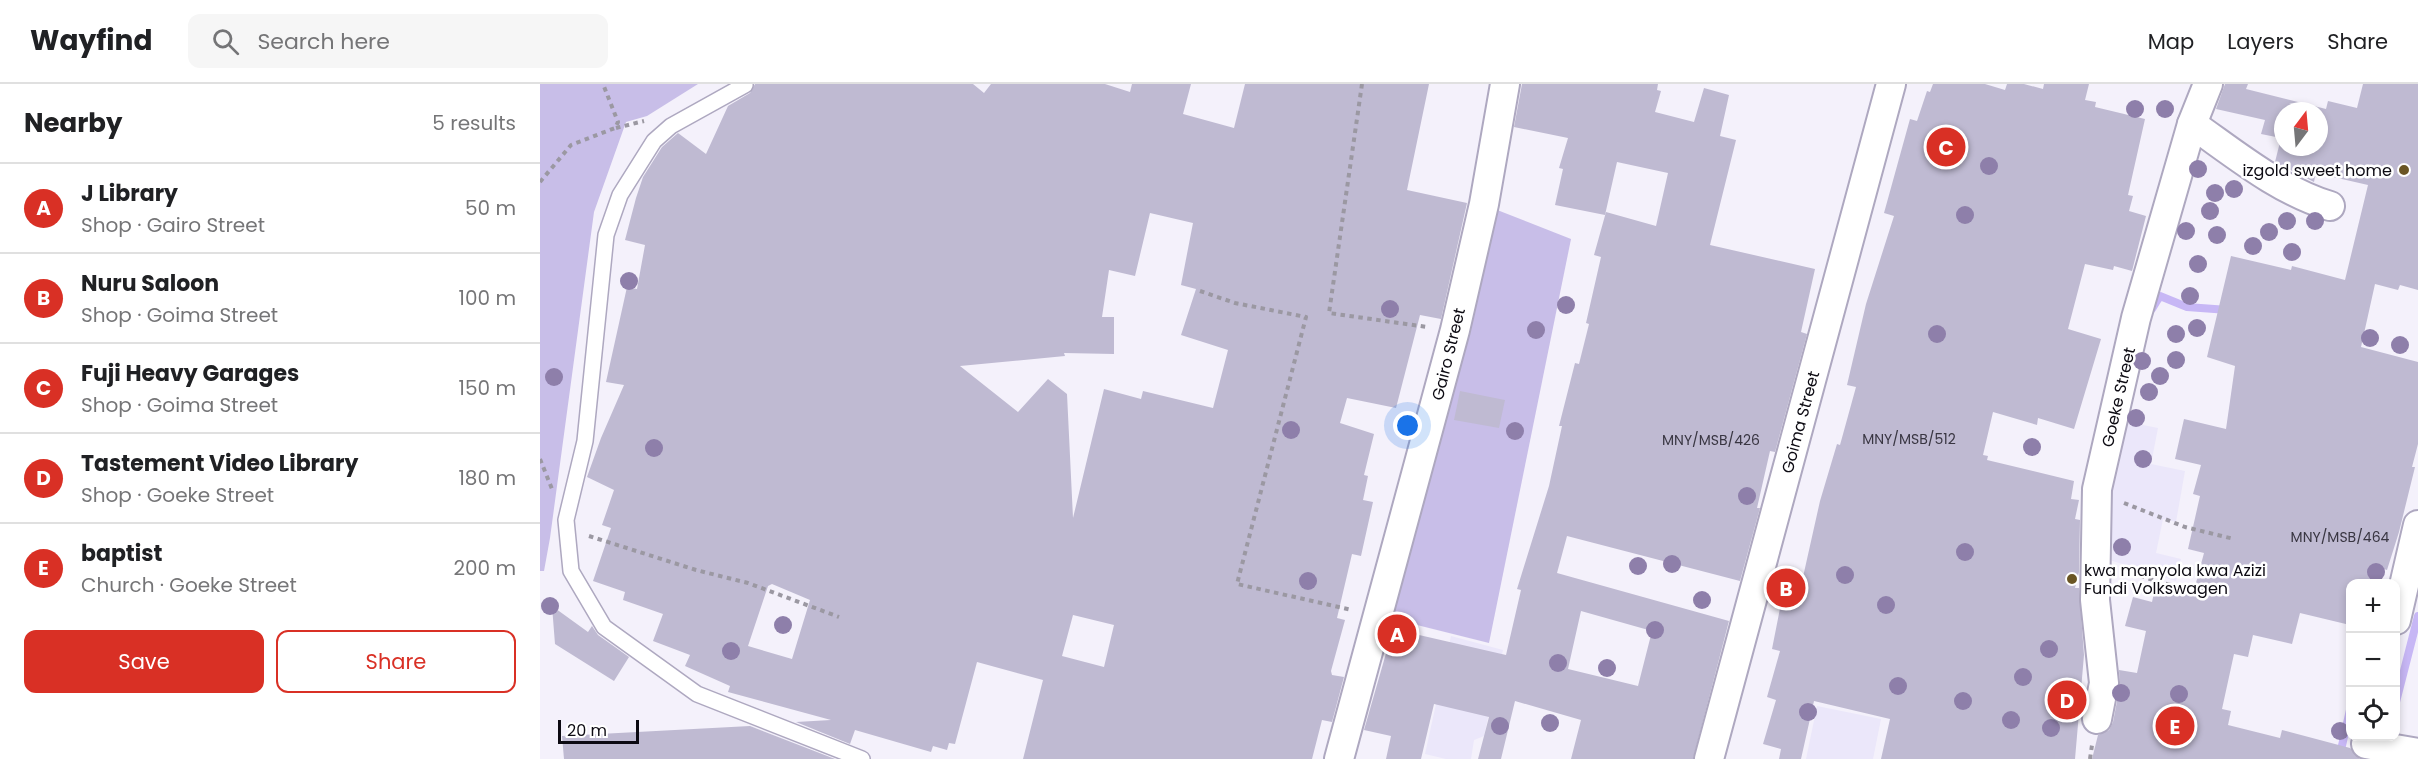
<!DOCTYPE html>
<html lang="en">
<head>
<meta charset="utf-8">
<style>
  :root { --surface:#fff; --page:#f6f6f6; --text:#202124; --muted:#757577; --line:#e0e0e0; --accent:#d93025 }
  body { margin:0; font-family:Poppins,sans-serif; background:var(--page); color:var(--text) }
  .controls { position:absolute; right:18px; bottom:18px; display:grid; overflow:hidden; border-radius:12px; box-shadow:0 3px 9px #0003 }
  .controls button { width:54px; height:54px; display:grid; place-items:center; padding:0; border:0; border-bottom:2px solid var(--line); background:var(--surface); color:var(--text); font:30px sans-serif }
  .compass { position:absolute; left:1734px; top:18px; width:54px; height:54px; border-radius:50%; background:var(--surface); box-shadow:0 3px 9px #0003; rotate:16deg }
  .scale { position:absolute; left:18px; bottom:15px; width:81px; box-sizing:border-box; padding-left:6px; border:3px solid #0c0a12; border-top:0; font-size:16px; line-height:21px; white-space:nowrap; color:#0c0a12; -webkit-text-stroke:4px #fff; paint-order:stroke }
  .you { position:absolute; left:868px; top:342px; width:21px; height:21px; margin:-15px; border:4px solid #fff; border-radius:50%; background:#1a73e8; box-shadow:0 0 0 9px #1a73e833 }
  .badge { display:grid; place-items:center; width:39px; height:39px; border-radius:50%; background:var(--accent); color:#fff; font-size:20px; font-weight:700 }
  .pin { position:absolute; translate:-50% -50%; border:3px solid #fff; box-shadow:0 2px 6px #0006 }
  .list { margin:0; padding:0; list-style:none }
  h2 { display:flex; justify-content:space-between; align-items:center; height:78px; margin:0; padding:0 24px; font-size:26px }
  h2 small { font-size:20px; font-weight:400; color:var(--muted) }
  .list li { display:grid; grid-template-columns:39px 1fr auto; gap:18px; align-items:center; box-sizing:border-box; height:90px; padding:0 24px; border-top:2px solid var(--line) }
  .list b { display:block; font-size:22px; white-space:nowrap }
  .list p { margin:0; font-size:20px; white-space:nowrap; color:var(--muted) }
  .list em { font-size:20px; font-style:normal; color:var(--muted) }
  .actions { display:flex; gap:12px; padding:18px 24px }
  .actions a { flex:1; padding:14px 0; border:2px solid var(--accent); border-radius:12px; text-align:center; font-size:21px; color:var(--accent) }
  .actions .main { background:var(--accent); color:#fff }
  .icon { flex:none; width:33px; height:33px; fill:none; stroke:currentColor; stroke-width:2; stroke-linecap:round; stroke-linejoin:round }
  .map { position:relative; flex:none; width:1878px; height:675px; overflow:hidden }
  header { display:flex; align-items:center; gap:36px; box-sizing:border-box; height:84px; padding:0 30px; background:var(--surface); border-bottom:2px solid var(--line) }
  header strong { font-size:28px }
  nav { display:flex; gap:33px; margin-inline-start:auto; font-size:21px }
  .search { width:420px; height:54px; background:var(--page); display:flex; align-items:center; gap:15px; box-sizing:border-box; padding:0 21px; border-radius:12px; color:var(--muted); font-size:22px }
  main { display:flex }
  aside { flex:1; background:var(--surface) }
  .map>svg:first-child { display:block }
</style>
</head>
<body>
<header>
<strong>Wayfind</strong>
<div class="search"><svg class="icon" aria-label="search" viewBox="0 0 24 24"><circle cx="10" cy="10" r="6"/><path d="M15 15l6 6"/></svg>Search here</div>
<nav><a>Map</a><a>Layers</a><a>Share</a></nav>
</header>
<main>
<aside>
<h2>Nearby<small>5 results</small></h2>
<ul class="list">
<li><span class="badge">A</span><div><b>J Library</b><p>Shop · Gairo Street</p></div><em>50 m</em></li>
<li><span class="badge">B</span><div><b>Nuru Saloon</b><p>Shop · Goima Street</p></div><em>100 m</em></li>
<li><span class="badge">C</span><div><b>Fuji Heavy Garages</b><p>Shop · Goima Street</p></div><em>150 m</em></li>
<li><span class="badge">D</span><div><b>Tastement Video Library</b><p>Shop · Goeke Street</p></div><em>180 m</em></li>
<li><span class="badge">E</span><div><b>baptist</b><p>Church · Goeke Street</p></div><em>200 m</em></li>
</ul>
<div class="actions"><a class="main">Save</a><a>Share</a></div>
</aside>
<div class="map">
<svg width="1878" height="675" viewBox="0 0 1878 675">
  <rect width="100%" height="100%" fill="#f4f1fb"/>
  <g fill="#ebe7fa">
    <path d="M1578,336L1618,344L1611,380L1645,387L1636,438L1623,435L1616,469L1641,475L1636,497L1560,473Z"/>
    <path d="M911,552L963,566L944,652L934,656L931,675H906L885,670Z"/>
    <path d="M1277,622L1341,635L1333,675H1266Z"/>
  </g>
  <g fill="#c8bee8">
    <path d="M0,0H158L107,32L86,38L54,128L10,454L4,487H0Z"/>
    <path d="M947,122L1031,155L949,559L849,534Z"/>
  </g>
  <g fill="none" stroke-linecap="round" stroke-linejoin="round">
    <g stroke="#c7b7f5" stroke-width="8">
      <path d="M1612,225L1620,212L1647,223L1688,226"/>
      <path d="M1856,618L1878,532"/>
      <path d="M1799,675L1810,626"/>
    </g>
  </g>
  <g fill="#bfbad2" fill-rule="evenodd">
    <path d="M215,0H433L444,9L451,0H565L590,8L592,0H651L643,30L694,44L705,0H889L867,106L927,119L901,235L880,231L856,324L807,314L800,339L834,350L824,391L828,392L823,416L833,418L821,472L812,470L797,534L805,536L791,587L792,591L804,593L792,638L782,636L772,675H483L503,596L437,578L415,660L409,659L407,666L393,662L391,668L315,646L310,660L256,638L291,636L188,608L190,602L145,582L150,571L113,557L123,530L83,516L85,508L53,497L71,444L62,441L74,406L47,393L61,354L84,301L66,298L87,203L97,205L105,161L85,156L96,114L103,93L122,63L138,49L166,70L188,22L210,9ZM610,129L653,139L641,201L656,205L641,251L688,266L673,324L603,307L601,315L564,305L533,434L527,310L508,295L478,328L420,282L525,272L524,269L574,270V233H562L569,186L595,192ZM232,500L270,516L252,575L208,562L228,502ZM533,531L574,541L564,583L522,572Z"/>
    <path d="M982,0H1118L1117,6L1121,7L1115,28L1154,38L1164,4L1189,11L1180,52L1196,56L1170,161L1275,185L1261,248L1267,250L1235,368L1230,367L1217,424H1220L1200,497L1027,452L1017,489L1189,537L1153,675H1031L1041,636L975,617L961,675H938L949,633L894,620L881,675H846L851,652L824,646L853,545L966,571L981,506L977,505L1009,402L1022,342H1019L1035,279L1039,280L1049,240L1046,239L1061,173L1054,171L1066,128L1116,142L1128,89L1077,78L1065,131L1015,121L1023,85L1019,84L1028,54L974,43ZM1041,527L1112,547L1098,602L1028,585Z"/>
    <path d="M1393,0H1445L1465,6L1467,0H1484L1503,5L1504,0H1549L1545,16L1556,18L1555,23L1605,35L1588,111L1593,112L1589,127L1606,132L1592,187L1574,182L1573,186L1545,180L1528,245L1561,255L1534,345L1498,334L1497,341L1453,328L1443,371L1448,372L1447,376L1534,397L1531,415L1539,416L1535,435L1540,436L1539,488L1535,504H1539L1544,571L1535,675H1341L1350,635L1274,617L1261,675H1239L1241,665L1223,660L1236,616L1227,613L1240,567L1232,565L1247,489L1263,493L1280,417L1297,360L1300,361L1316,303L1307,301L1326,220L1354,132L1344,129L1370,35L1377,37L1387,7L1390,8Z"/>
    <path d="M1685,0H1708L1706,5L1786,25L1788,17L1817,24L1823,0H1878V206L1860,201L1858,206L1835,200L1821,263L1878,278V360L1872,383H1875L1859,448L1847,486L1844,485L1840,500H1810V541L1760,529L1752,560L1713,551L1708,573L1694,570L1682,625L1691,627L1688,641L1740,654L1742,646L1810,664L1820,675H1552L1558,651L1569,646L1573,638L1580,602L1579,586L1597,589L1606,547L1585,542L1593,513L1612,518L1616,500L1653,510L1664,469L1648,465L1660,412L1653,410L1661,381L1635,375L1644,335L1686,345L1695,282L1667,273L1691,172L1751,186L1752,182L1805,196L1828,101L1780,90L1779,94L1775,93L1774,98L1735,78L1741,54L1721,50L1725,36L1676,25ZM1743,27H1779V63H1743Z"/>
    <path d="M920,307L965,316L959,344L914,336Z"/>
    <path d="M12,522L48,548L52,542L58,551L89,573L74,597L15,560Z"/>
    <path d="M210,642L295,675H24L22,652Z"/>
  </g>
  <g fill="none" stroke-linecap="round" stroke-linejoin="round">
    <defs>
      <path id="lane" d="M205,1L131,42L114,57L80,111L66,151L45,357L26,436L31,487L64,543L157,610L322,675"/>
      <g id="street">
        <path d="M1652,40C1695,70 1738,106 1790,122"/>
        <path d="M1856,536L1878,441"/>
        <path d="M1557,635L1564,599L1555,516L1557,405L1596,234L1652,40L1668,0"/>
        <path d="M1826,660L1878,669"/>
        <path d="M799,675L915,246L944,120L965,0"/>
        <path d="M1169,675L1351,0"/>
      </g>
    </defs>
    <use href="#lane" stroke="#aea8c0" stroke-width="18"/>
    <use href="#street" stroke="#aea8c0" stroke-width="32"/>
    <g stroke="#9b98a2" stroke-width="4" stroke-dasharray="4.5 4.5" stroke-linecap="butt">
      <path d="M822,0L789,229L887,243"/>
      <path d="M76,44L104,37"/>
      <path d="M0,98L31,61L75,44L78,38L63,0"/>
      <path d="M660,207L695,219L766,233L697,500L812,526"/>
      <path d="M0,375L12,405"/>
      <path d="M1584,419L1645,443L1694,455"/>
      <path d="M49,452L156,486L208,499L299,533"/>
      <path d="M1583,486L1622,499L1672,509"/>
      <path d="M1550,675L1552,661"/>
    </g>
    <use href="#lane" stroke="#fff" stroke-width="15"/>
    <use href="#street" stroke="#fff" stroke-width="28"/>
  </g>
  <g fill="#8e7faa">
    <circle cx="1595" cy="25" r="9"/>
    <circle cx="1625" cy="25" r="9"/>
    <circle cx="1449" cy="82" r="9"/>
    <circle cx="1658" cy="85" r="9"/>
    <circle cx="1694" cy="105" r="9"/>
    <circle cx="1675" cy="109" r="9"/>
    <circle cx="1670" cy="127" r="9"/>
    <circle cx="1425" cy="131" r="9"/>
    <circle cx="1747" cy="137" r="9"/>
    <circle cx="1775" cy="137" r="9"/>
    <circle cx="1646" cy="147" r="9"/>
    <circle cx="1729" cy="148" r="9"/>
    <circle cx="1677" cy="151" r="9"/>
    <circle cx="1713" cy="162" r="9"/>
    <circle cx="1752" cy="168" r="9"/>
    <circle cx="1658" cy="180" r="9"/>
    <circle cx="89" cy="197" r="9"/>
    <circle cx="1650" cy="212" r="9"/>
    <circle cx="1026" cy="221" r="9"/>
    <circle cx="850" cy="225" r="9"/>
    <circle cx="1657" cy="244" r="9"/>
    <circle cx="996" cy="246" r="9"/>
    <circle cx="1397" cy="250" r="9"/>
    <circle cx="1636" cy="250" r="9"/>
    <circle cx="1830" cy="254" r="9"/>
    <circle cx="1860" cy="261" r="9"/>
    <circle cx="1636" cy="276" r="9"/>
    <circle cx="1602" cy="277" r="9"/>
    <circle cx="1620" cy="292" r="9"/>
    <circle cx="14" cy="293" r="9"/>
    <circle cx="1609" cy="308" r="9"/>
    <circle cx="1596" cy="334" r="9"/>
    <circle cx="751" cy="346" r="9"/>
    <circle cx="975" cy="347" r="9"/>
    <circle cx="1492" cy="363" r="9"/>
    <circle cx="114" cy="364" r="9"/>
    <circle cx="1603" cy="375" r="9"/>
    <circle cx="1207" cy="412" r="9"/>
    <circle cx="1582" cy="463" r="9"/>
    <circle cx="1425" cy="468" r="9"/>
    <circle cx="1132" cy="480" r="9"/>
    <circle cx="1098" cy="482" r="9"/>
    <circle cx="1836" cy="488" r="9"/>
    <circle cx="1305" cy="491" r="9"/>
    <circle cx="768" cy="497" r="9"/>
    <circle cx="1162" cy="516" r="9"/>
    <circle cx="1346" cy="521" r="9"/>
    <circle cx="10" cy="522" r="9"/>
    <circle cx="243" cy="541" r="9"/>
    <circle cx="1115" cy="546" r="9"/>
    <circle cx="1509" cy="565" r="9"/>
    <circle cx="191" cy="567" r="9"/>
    <circle cx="1018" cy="579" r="9"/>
    <circle cx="1067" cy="584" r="9"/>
    <circle cx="1483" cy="593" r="9"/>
    <circle cx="1358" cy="602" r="9"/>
    <circle cx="1581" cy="609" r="9"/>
    <circle cx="1639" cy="610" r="9"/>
    <circle cx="1423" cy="617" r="9"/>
    <circle cx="1268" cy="628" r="9"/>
    <circle cx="1471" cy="636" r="9"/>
    <circle cx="1010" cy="639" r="9"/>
    <circle cx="960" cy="642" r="9"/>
    <circle cx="1511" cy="644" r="9"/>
    <circle cx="1800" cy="647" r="9"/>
  </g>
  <g fill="#6a5524" stroke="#fff" stroke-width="2">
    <circle cx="1864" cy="86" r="6"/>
    <circle cx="1532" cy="495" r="6"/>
  </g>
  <g text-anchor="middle" stroke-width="5" stroke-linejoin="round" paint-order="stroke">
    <g font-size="14" fill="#393642">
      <text x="1369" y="360">MNY/MSB/512</text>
      <text x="1171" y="361">MNY/MSB/426</text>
      <text x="1800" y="458">MNY/MSB/464</text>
    </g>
    <g font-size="16" fill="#0c0a12" stroke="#fff" text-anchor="end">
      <text x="1852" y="92">izgold sweet home</text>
      <text x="1544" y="492" text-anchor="start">kwa manyola kwa Azizi<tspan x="1544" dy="18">Fundi Volkswagen</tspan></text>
    </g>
    <g font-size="16" fill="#0c0a12" stroke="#fff">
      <text transform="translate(908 270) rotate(-76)" y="6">Gairo Street</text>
      <text transform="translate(1578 313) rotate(-77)" y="6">Goeke Street</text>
      <text transform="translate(1260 338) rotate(-75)" y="6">Goima Street</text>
    </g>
  </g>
</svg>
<div class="controls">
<button>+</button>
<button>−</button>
<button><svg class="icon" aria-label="locate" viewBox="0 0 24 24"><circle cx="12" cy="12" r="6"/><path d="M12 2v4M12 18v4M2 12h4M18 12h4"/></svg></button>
</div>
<svg class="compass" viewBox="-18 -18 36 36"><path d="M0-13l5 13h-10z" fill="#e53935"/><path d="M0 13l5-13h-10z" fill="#757577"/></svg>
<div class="scale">20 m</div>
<div class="you"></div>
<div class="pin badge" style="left:857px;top:550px">A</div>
<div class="pin badge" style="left:1246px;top:504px">B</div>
<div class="pin badge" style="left:1406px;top:63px">C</div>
<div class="pin badge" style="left:1527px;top:616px">D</div>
<div class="pin badge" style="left:1635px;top:642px">E</div>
</div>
</main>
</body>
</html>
